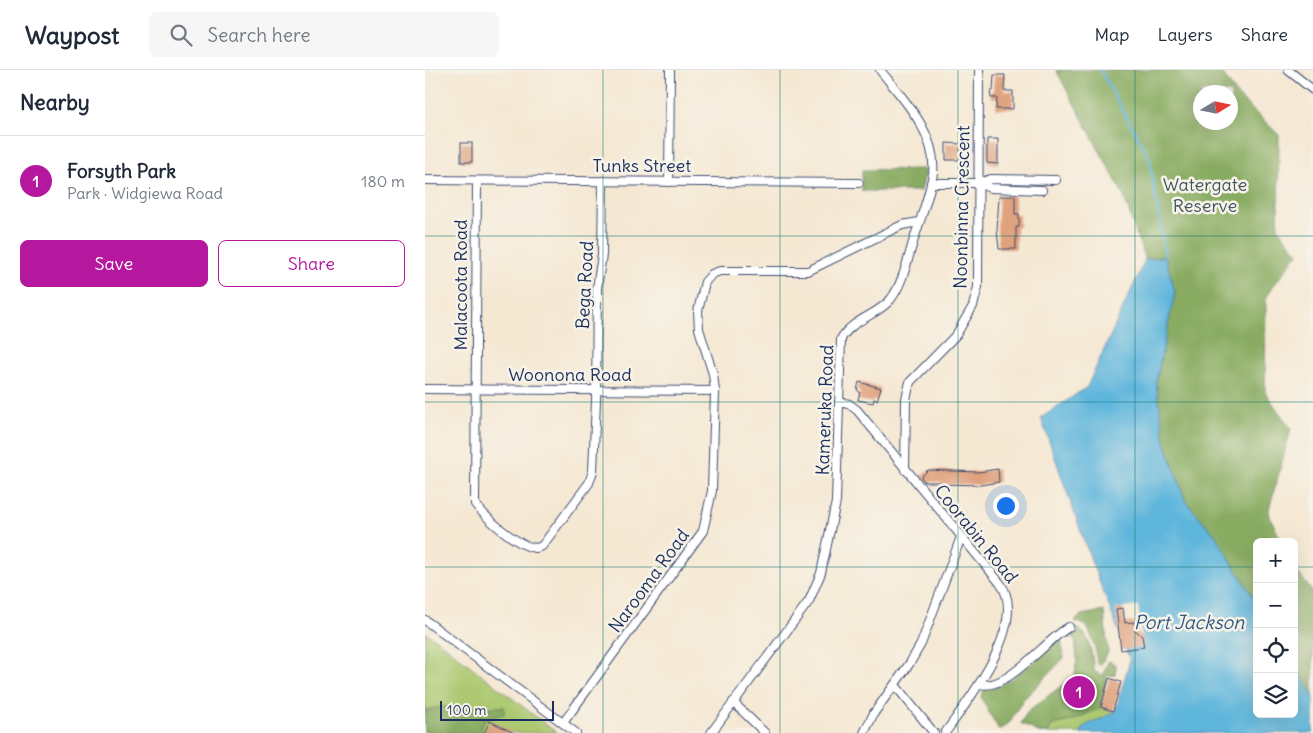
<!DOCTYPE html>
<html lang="en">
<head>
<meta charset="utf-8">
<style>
  :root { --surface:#fff; --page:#f6f6f7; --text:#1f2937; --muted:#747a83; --line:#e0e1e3; --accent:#b5179e }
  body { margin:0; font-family:Delius,sans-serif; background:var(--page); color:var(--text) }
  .controls { position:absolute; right:15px; bottom:15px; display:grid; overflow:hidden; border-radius:8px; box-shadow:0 5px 20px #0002 }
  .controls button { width:45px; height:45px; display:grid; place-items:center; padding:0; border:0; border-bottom:1px solid var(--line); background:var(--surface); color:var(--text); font:25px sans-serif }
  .compass { position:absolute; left:768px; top:15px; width:45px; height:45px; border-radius:50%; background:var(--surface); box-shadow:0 5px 20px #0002; rotate:80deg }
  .scale { position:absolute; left:15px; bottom:12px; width:114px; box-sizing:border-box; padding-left:5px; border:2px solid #1b2f5e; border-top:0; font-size:14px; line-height:18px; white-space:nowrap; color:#1b2f5e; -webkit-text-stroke:4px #f7f3e8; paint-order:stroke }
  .you { position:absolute; left:580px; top:435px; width:18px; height:18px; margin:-12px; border:4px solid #fff; border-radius:50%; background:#1a73e8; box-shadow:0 0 0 8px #1a73e833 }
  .badge { display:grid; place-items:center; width:32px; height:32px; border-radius:50%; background:var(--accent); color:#fff; font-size:16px; font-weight:700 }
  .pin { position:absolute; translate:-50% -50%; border:2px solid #fff; box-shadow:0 1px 5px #0006 }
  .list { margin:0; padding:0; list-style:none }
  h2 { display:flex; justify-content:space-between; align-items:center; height:65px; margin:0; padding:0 20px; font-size:21px }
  h2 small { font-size:16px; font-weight:400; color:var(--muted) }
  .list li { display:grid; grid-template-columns:32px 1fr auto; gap:15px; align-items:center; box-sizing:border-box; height:90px; padding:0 20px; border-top:1px solid var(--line) }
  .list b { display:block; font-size:19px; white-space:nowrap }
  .list p { margin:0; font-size:16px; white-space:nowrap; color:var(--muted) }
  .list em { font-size:16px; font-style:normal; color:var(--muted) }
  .actions { display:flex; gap:10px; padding:15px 20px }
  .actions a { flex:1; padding:11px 0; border:1px solid var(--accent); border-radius:8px; text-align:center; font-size:18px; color:var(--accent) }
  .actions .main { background:var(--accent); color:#fff }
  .icon { flex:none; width:28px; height:28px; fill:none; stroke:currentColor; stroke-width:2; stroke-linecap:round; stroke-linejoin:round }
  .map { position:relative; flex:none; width:888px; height:663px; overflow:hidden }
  header { display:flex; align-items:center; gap:30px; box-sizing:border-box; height:70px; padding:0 25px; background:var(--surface); border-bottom:1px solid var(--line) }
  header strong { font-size:24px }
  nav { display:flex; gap:28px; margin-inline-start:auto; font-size:18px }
  .search { width:350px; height:45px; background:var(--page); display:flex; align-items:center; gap:12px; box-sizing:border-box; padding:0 18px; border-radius:8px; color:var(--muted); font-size:19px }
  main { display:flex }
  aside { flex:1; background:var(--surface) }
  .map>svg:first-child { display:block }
</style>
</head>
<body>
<header>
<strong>Waypost</strong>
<div class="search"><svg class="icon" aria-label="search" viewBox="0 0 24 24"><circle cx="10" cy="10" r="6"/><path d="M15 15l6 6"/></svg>Search here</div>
<nav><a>Map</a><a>Layers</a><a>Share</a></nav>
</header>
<main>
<aside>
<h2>Nearby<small></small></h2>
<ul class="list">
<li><span class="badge">1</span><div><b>Forsyth Park</b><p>Park · Widgiewa Road</p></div><em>180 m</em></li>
</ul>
<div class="actions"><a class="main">Save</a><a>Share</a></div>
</aside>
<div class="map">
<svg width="888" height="663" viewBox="0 0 888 663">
  <rect width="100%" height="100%" fill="#f7f3e8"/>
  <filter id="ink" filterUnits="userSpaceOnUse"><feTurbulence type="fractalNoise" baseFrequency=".02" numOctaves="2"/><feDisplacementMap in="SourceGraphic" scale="10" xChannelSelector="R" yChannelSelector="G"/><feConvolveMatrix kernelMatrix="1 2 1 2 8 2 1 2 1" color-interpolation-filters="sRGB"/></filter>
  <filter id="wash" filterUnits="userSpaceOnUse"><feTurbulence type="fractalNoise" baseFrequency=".0096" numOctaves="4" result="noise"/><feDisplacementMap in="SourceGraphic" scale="20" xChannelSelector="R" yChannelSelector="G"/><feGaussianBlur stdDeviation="1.12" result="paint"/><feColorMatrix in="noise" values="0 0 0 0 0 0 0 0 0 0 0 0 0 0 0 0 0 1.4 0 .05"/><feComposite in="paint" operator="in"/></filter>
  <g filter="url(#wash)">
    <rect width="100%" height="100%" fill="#f5e8d3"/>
    <g fill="#acc86f" stroke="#647c66">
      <path d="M649,558C665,560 667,588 669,601L677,606L684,591L691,595L690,605H682L674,637L690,643L657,663H615L596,653L603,641L650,606L652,588L650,567L645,568L643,562Z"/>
      <path d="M0,562L13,571L132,663H0Z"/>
    </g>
    <g fill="#89ac62" stroke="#526e60" fill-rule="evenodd">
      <path d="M631,0H795L812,25L854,65L853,159L873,183L841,226L840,322L866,359L843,443L857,472H832V533L790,465L760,430L740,372L731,312L750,222L739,186L720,190L698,124ZM776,22H806V52H776Z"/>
      <path d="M437,100L498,99L501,100L496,121H437Z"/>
      <path d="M869,497L888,523V625L869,594Z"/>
      <path d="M679,541L683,583L675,595L672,594L670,576L662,556L650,551L656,545Z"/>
      <path d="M649,558C666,560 667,588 669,601L677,606L684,591L691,595L690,605H682L675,638L649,650L627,655L623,663H615L596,653L603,641L650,606L652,588L650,567L645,568L643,562Z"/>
      <path d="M632,568L636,569L639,588L597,631L584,653L574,660L556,628L558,621L577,615L608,593Z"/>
      <path d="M17,637H79V644L60,649L55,663H0V640Z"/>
    </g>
    <path fill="#5fb6dc" stroke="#3d729d" d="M740,186L750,222L731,312L740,372L760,430L790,465L832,533V644H869V594L888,625V663H656L660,656L690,642L705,590L667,493L616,348L662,317L720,190Z"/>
    <path fill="#f5e8d3" d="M713,536L718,577L698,579L694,568L691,539Z"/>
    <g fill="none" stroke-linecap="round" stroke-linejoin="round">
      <path stroke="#5fb6dc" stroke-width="2.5" d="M675,0L724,87L740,186"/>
    </g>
    <g id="blocks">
      <g fill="#dfa17e">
        <path d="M569,5H580L579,21H588V39H571L572,28H566L565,21H568Z"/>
        <path d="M562,69H573V94L562,93Z"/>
        <rect x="36" y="73" width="11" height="19"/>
        <path d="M521,73L536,74V90H521Z"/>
        <path d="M574,126H590V144H594V157H591V179H574L572,160Z"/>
        <path d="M434,312L456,318L452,330L449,329L448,333L433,330L435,322L432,320Z"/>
        <path d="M573,399L574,412L556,415L515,414L516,412H500L496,407L503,400L553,402Z"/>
        <path d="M698,538L700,553L709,552L710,560L717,566L719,577L696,580L691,539Z"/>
        <path d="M684,608L696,612L688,641L676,637Z"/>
        <path d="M65,651L89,663H59Z"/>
      </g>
    </g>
  </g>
  <g filter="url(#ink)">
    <use href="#blocks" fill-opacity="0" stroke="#3c4b70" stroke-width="1"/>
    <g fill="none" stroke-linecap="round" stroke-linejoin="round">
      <defs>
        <g id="minor">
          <path d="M863,0L888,20"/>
          <path d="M0,110L434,113"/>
          <path d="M52,111L50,434C62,449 92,476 111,478L117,476L164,413L168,401L171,331L172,218L177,185L178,111"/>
          <path d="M244,112L245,0"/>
          <path d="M506,113H553L566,109L631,110"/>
          <path d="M553,113L565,118L617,120"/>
          <path d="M0,319L290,321"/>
          <path d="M414,332L424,334L432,340L575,513C605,553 543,631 520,663"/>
          <path d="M480,400L481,329L485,312L531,265L548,236L553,217L554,0"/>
          <path d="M0,550L151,663"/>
          <path d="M555,614C583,621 620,570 644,557"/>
          <path d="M470,615L509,663"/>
          <path d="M308,632L340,663"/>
          <path d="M138,653L278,461L287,421L290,321L288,304L274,259L273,241L280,212L287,204L295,201H383L477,155L494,152"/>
          <path d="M286,663L384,531L396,503L411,432L416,269C427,249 452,246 466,229C478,213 483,188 489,169C496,147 505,125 508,103C512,63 478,29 455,0"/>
          <path d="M439,663L449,643L485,593L496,574L536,467"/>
        </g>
      </defs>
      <use href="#minor" stroke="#3c4b70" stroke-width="10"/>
      <use href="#minor" stroke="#fff" stroke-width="8"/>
    </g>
  </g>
  <path fill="none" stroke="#0f766e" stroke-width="1" stroke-opacity="0.55" d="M178,0V663M355,0V663M533,0V663M710,0V663M0,166H888M0,332H888M0,497H832M869,497H888"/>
  <g text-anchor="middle" stroke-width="5" stroke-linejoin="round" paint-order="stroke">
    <g font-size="18" fill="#1b2f5e" stroke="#f7f3e8">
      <text x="217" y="102">Tunks Street</text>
      <text transform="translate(537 137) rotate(-89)" y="6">Noonbinna Crescent</text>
      <text transform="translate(36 215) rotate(-90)" y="6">Malacoota Road</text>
      <text transform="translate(160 215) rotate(-87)" y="6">Bega Road</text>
      <text x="145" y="311">Woonona Road</text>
      <text transform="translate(400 340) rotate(-88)" y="6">Kameruka Road</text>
      <text transform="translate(551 464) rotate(51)" y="6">Coorabin Road</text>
      <text transform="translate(224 511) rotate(-54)" y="6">Narooma Road</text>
    </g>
    <g font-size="18" fill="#3f5562" stroke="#f7f3e8">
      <text x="780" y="121">Watergate<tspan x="780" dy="21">Reserve</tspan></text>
    </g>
    <g font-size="19" font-style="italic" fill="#2f5884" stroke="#f7f3e8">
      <text x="764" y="559">Port Jackson</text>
    </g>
  </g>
</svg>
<div class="controls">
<button>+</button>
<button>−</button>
<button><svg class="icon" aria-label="locate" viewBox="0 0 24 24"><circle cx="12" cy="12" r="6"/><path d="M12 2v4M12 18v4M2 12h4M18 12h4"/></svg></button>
<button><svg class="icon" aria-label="layers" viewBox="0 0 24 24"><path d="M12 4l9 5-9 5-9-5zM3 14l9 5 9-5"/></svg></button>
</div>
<svg class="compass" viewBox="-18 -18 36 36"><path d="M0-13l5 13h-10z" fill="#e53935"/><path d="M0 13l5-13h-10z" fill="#747a83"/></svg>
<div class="scale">100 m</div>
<div class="you"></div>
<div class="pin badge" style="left:654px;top:622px">1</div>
</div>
</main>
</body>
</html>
